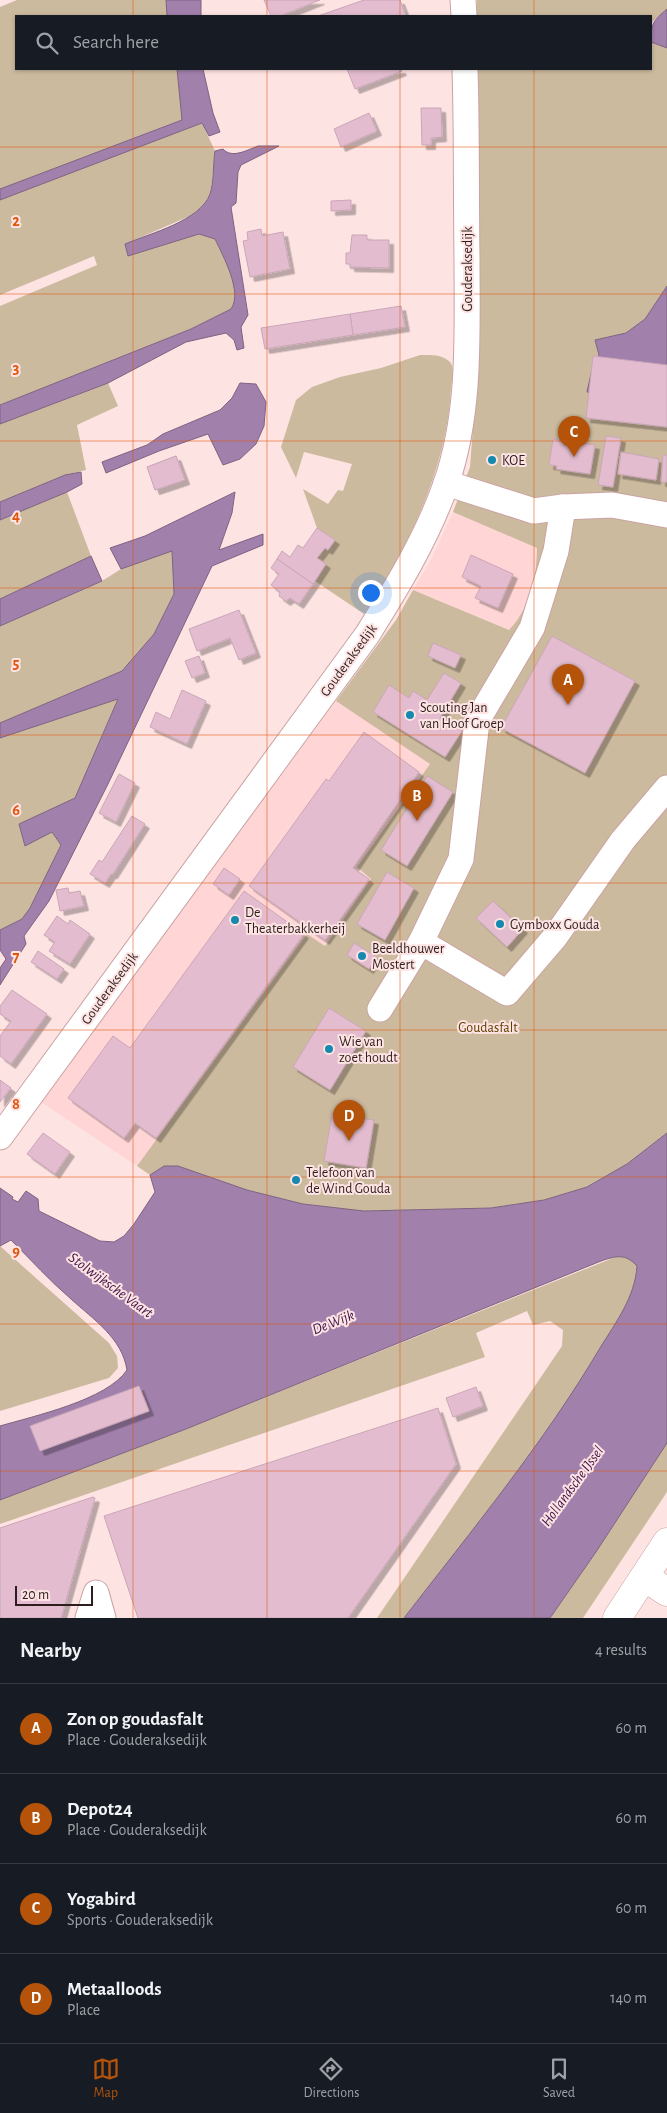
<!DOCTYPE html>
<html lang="en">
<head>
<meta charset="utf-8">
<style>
  :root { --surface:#171b24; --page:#242831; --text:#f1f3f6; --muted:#9ea1a6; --line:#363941; --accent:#b45309 }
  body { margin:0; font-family:"Alegreya Sans",sans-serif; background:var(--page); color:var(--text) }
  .scale { position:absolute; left:15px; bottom:12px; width:78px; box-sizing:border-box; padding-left:5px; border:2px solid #2d1e1e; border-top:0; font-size:14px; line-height:18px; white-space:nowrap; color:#2d1e1e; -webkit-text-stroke:4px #fee3e3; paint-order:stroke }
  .you { position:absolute; left:370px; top:592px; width:18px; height:18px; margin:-12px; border:4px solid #fff; border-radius:50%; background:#1a73e8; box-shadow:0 0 0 8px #1a73e833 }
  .badge { display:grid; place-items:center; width:32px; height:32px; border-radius:50%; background:var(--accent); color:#fff; font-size:16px; font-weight:700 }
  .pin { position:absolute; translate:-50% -41px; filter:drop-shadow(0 1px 2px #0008) }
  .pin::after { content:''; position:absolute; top:26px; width:18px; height:15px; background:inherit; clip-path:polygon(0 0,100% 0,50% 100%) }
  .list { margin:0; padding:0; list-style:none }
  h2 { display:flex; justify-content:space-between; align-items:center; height:65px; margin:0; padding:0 20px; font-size:21px }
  h2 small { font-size:16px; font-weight:400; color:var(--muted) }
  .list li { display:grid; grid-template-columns:32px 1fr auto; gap:15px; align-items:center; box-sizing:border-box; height:90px; padding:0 20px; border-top:1px solid var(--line) }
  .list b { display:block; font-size:19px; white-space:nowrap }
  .list p { margin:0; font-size:16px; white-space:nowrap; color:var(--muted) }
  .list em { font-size:16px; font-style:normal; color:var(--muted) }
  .icon { flex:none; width:28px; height:28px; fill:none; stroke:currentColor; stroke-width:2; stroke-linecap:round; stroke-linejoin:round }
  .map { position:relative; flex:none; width:667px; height:1618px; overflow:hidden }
  .search { position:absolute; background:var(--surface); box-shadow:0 1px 4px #0004; left:15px; right:15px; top:15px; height:55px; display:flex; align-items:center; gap:12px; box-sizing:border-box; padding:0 18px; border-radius:0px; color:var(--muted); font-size:19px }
  .sheet { height:425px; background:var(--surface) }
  nav { display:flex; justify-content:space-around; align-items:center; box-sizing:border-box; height:70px; border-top:1px solid var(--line); background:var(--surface); font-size:14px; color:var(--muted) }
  nav a { display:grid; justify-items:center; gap:2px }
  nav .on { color:var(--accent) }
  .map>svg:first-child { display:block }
</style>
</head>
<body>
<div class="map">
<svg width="667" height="1618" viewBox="0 0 667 1618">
  <defs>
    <filter id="shadow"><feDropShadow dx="4.5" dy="4.5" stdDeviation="0" flood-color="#0004"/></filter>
  </defs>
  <rect width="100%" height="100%" fill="#fee3e3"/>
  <g fill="#ffd5d5">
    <path d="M453,512L537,548V558L529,601L520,619L509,630L413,590L431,560Z"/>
    <path d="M336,701L431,764L357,867L371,879L325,946L307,934L137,1166L41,1102Z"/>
  </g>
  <g fill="#ccba9e">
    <path d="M17,0H166L167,16H16V69H177L182,120L0,189V7Z"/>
    <path d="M477,0H667V9L652,22L651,28V16H477Z"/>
    <path d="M651,42L667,48V286L645,319L626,333L595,340L599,354L591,374L587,392L645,398L667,406V1133L627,1164L587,1187L544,1200L491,1208L364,1211L303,1204L247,1190L178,1166H164L150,1175L137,1166L307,934L325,946L371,879L357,867L430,764L336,701L396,620L413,590L509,630C529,610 537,576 537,548L453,512L470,467L480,332L478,69H651Z"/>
    <path d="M202,123L215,151L211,192L203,206L190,216L125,244L128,256L199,234L215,239C223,257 244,291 231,309L191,329L0,405V306L97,265L94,256L0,295V200Z"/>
    <path d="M420,355C430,355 442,354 450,362C455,367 452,381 451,388C447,469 408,548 364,614L315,581L326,564L317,558L325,548L328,550L335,540L317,528L303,489L328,504L338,490L343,491L352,464L304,452L296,478L281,447L296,400L312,387L340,377L381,368Z"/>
    <path d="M108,383L118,406L77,425L86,470L65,475L0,502V424Z"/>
    <path d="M67,492L91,556L0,599V520Z"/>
    <path d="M172,550L174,594L154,634L122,671L0,723V626L102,581L121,569Z"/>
    <path d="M118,698L75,798L19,824L25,845L52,832L61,845L30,908L22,919L0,930V738Z"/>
    <path d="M0,1246L109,1343L117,1356L118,1368L109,1378L0,1411Z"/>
    <path d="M618,1256L631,1259L637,1266C635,1297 616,1322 600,1348C543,1444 472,1530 404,1618H377L562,1346L563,1330L550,1321L533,1325L527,1311L476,1333L485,1357L0,1524V1500L186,1429Z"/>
    <path d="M667,1443V1492L583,1618H550L596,1552Z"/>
  </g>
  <g fill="#a180ac" stroke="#7e6381">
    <path d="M166,0H201V16H167Z"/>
    <path d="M667,9V48L651,42C651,23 653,21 667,9Z"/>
    <path d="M177,69H203L213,113L220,132L209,136L202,123L0,200V189L182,120Z"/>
    <path d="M258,146H279L241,165L238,172L236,203L231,207L248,315L241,327L244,348L237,350L234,340L226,333L186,342L108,383L0,424V405L191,329L231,309C243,292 223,256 215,239L199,234L128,256L125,244C151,233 200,221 210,194C214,183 213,163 215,151L223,149C232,159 247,150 258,146Z"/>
    <path d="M667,286V406L645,398L587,392L591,374L599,355L595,340L626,333L645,319Z"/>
    <path d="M240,383L256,384L266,402L264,426L256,444L240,459L223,465L208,434L159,451L106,473L102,462L147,445L163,434L220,410L232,398Z"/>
    <path d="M81,472L82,484L67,492L0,520V502L65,475Z"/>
    <path d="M235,492L232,513L219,550L263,534V545L212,566L108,784L49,901L24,936L26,944L0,985V968L6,959L0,950V930L22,919L30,908L61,845L52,832L25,846L19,824L75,798L118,699L0,738V723L122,671L154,634L174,594L172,551L121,569L110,548L145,536Z"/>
    <path d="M91,556L102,581L0,626V599Z"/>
    <path d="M667,1133V1443L596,1552L550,1618H404C472,1530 543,1444 600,1348C616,1322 635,1297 637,1266C625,1253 616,1256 601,1261L186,1429L0,1500V1426C34,1416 107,1400 127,1370C122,1338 94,1320 71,1299C50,1281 31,1260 11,1240L0,1246V1188L13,1197L12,1199L18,1202L26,1191L38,1199L39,1211L100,1241L114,1242L124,1236L134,1224L155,1192L150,1175L164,1166H178L247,1190L303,1204L364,1211L491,1208L544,1200L587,1187L627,1164Z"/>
  </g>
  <g fill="#e3bdcf" stroke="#caa6b7" filter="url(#shadow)">
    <path d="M264,0H320L280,16H271Z"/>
    <path d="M364,0H400L406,16H318Z"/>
    <path d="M347,69H401L402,71L355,89Z"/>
    <path d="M421,108H441L442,137L431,138V145H422Z"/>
    <path d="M369,113L377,131L341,147L334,129Z"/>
    <path d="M351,200V210L331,211V201Z"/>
    <path d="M261,229L262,236L283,232L290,269L250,277L243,241L248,240L247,232Z"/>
    <path d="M352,235H367V240H389V268L350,267V264H346V253H350Z"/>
    <path d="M401,306L405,327L353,335L350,314Z"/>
    <path d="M350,314L353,335L265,349L261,328Z"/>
    <path d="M593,356L667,365V427L586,418Z"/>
    <path d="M606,436L621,438L613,487L598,485Z"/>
    <path d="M553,439L595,445L590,474L556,469L557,466L549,465Z"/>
    <path d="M621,452L659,459L656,480L618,474Z"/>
    <path d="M663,455H667V482H661Z"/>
    <path d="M176,456L185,480L155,490L148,467Z"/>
    <path d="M176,456L185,480L155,490L147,467Z"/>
    <path d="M317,528L335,540L328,550L325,548L317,558L326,564L313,584L277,559L282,551L290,557L298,545L303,548Z"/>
    <path d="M471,555L513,574L498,608L475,598L481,586L462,577Z"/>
    <path d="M277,559L313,584L299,604L290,598L286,601L279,596L280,592L271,585L279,574L271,568Z"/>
    <path d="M239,610L256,653L239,660L230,638L197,651L189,629Z"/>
    <path d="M552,636L635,681L585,773L501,728Z"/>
    <path d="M433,643L461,655L455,668L428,656Z"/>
    <path d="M199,656L205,673L192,678L185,661Z"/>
    <path d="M444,673L461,683L440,718L462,731L445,757L373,712L389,685L409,698L413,691L427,700Z"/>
    <path d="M182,690L206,701L187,744L150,727L156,712L170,719Z"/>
    <path d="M364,732L419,772L353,868L369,879L325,940L249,886L326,779L329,781Z"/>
    <path d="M119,774L135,783L116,822L99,813Z"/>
    <path d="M427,776L453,792L407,866L381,850Z"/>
    <path d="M132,816L145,824L113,874H111L105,883L90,874L99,860L102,862Z"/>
    <path d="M224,868L240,879L229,895L213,884Z"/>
    <path d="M387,872L414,888L385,940L357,924Z"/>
    <path d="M68,888L69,893L80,891L84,906L60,911L56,890Z"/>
    <path d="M244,891L304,934L156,1138L135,1123L124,1138L68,1098L113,1036L130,1048Z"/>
    <path d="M493,901L523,929L507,947L476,918Z"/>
    <path d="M57,916L68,924L70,920L90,934L70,964L49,951L55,942L44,935Z"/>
    <path d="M354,943L377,957L369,969L347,955Z"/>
    <path d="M38,951L64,969L57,979L31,962Z"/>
    <path d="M12,990L47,1014L11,1064L0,1056V1036L11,1021L0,1014V1006Z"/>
    <path d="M329,1008L366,1031L330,1090L293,1067Z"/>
    <path d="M0,1080L11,1088L0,1102Z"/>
    <path d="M332,1114L374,1120L366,1168L324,1161Z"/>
    <path d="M43,1133L70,1152L55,1174L27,1154Z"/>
    <path d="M139,1386L149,1411L40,1451L30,1426Z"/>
    <path d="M476,1387L483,1406L453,1417L446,1398Z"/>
    <path d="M438,1408L456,1464L348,1618H138L104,1516Z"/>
    <path d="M93,1497L95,1498L61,1618H0V1528Z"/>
  </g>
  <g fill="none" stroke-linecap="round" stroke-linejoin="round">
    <defs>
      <g id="minor">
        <path d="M463,0L464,16"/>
        <path d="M446,483L534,511L563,507L612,505L667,515"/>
        <path d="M421,942L507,993L555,937L623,840L667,788"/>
        <path d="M380,1009L421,942L461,859L477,721L532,628L556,551L563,507"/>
        <path d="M0,1137L367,635C397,587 427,538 446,484C471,412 467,334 467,259C466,195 467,132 465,69"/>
        <path d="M88,1618L96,1593L103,1618"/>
      </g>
      <g id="major">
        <path d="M644,1577L667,1592"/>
        <path d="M617,1618L667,1542"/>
      </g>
    </defs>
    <use href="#minor" stroke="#cba2a2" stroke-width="27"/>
    <use href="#major" stroke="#cba2a2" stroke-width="29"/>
    <use href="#minor" stroke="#fff" stroke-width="25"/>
    <use href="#major" stroke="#fff" stroke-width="28"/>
  </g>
  <path fill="none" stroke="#df560d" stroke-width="1" stroke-opacity="0.55" d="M133,0V16M267,0V16M400,0V16M534,0V16M133,69V1618M267,69V1618M400,69V1618M534,69V1618M0,147H667M0,294H667M0,441H667M0,588H667M0,735H667M0,883H667M0,1030H667M0,1177H667M0,1324H667M0,1471H667"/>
  <g fill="#1689ae" stroke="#fee3e3" stroke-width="2">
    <circle cx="492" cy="460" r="5"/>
    <circle cx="410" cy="715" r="5"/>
    <circle cx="235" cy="920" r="5"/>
    <circle cx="500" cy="924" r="5"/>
    <circle cx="362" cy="956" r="5"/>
    <circle cx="329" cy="1049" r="5"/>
    <circle cx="296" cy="1180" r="5"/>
  </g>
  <g text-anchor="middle" stroke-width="4" stroke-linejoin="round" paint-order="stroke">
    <g font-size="14" fill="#2d1e1e" stroke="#fee3e3">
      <text transform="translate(467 269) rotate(-90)" y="5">Gouderaksedijk</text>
      <text transform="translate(348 660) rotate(-54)" y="5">Gouderaksedijk</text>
      <text transform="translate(109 988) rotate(-54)" y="5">Gouderaksedijk</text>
    </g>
    <g font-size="14" fill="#2d1e1e" stroke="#fee3e3" text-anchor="start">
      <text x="502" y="465">KOE</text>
      <text x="420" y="712">Scouting Jan<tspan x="420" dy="16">van Hoof Groep</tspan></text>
      <text x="245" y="917">De<tspan x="245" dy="16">Theaterbakkerheij</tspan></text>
      <text x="510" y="929">Gymboxx Gouda</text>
      <text x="372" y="953">Beeldhouwer<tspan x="372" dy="16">Mostert</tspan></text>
      <text x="339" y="1046">Wie van<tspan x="339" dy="16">zoet houdt</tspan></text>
      <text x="306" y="1177">Telefoon van<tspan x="306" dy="16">de Wind Gouda</tspan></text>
    </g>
    <g font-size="14" fill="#5f4101" stroke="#fee3e3">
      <text x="488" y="1032">Goudasfalt</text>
    </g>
    <g font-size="15" font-style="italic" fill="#3c1249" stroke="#fee3e3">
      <text transform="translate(111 1285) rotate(36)" y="5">Stolwijksche Vaart</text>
      <text transform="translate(333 1322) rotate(-21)" y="5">De Wijk</text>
      <text transform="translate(572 1486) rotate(-54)" y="5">Hollandsche IJssel</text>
    </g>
  </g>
  <g font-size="16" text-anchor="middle" font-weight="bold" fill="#df560d" stroke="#fee3e3" stroke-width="4" stroke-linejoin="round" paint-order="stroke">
    <text x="16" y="226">2</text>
    <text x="16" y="373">3</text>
    <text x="16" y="521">4</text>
    <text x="16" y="668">5</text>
    <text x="16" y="815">6</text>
    <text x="16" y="962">7</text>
    <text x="16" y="1109">8</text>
    <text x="16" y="1256">9</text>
  </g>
</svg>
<div class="scale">20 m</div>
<div class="you"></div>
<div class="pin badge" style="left:568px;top:705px">A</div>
<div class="pin badge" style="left:417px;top:821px">B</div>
<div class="pin badge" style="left:574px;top:457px">C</div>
<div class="pin badge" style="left:349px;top:1141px">D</div>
<div class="search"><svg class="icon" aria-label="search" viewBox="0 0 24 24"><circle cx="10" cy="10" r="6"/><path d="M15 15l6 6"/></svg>Search here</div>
</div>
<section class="sheet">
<h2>Nearby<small>4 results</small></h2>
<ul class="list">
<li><span class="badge">A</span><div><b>Zon op goudasfalt</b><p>Place · Gouderaksedijk</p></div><em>60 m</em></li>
<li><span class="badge">B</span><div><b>Depot24</b><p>Place · Gouderaksedijk</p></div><em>60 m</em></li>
<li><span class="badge">C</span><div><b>Yogabird</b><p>Sports · Gouderaksedijk</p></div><em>60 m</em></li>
<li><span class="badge">D</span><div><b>Metaalloods</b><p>Place</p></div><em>140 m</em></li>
</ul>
</section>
<nav>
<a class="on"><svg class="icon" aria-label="map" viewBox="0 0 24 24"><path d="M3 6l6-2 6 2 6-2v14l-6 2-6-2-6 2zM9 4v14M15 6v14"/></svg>Map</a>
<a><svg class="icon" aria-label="directions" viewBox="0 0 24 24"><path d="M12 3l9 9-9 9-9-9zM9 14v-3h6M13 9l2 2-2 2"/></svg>Directions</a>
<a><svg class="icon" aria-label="saved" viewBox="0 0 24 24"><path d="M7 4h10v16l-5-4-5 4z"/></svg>Saved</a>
</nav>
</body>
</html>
